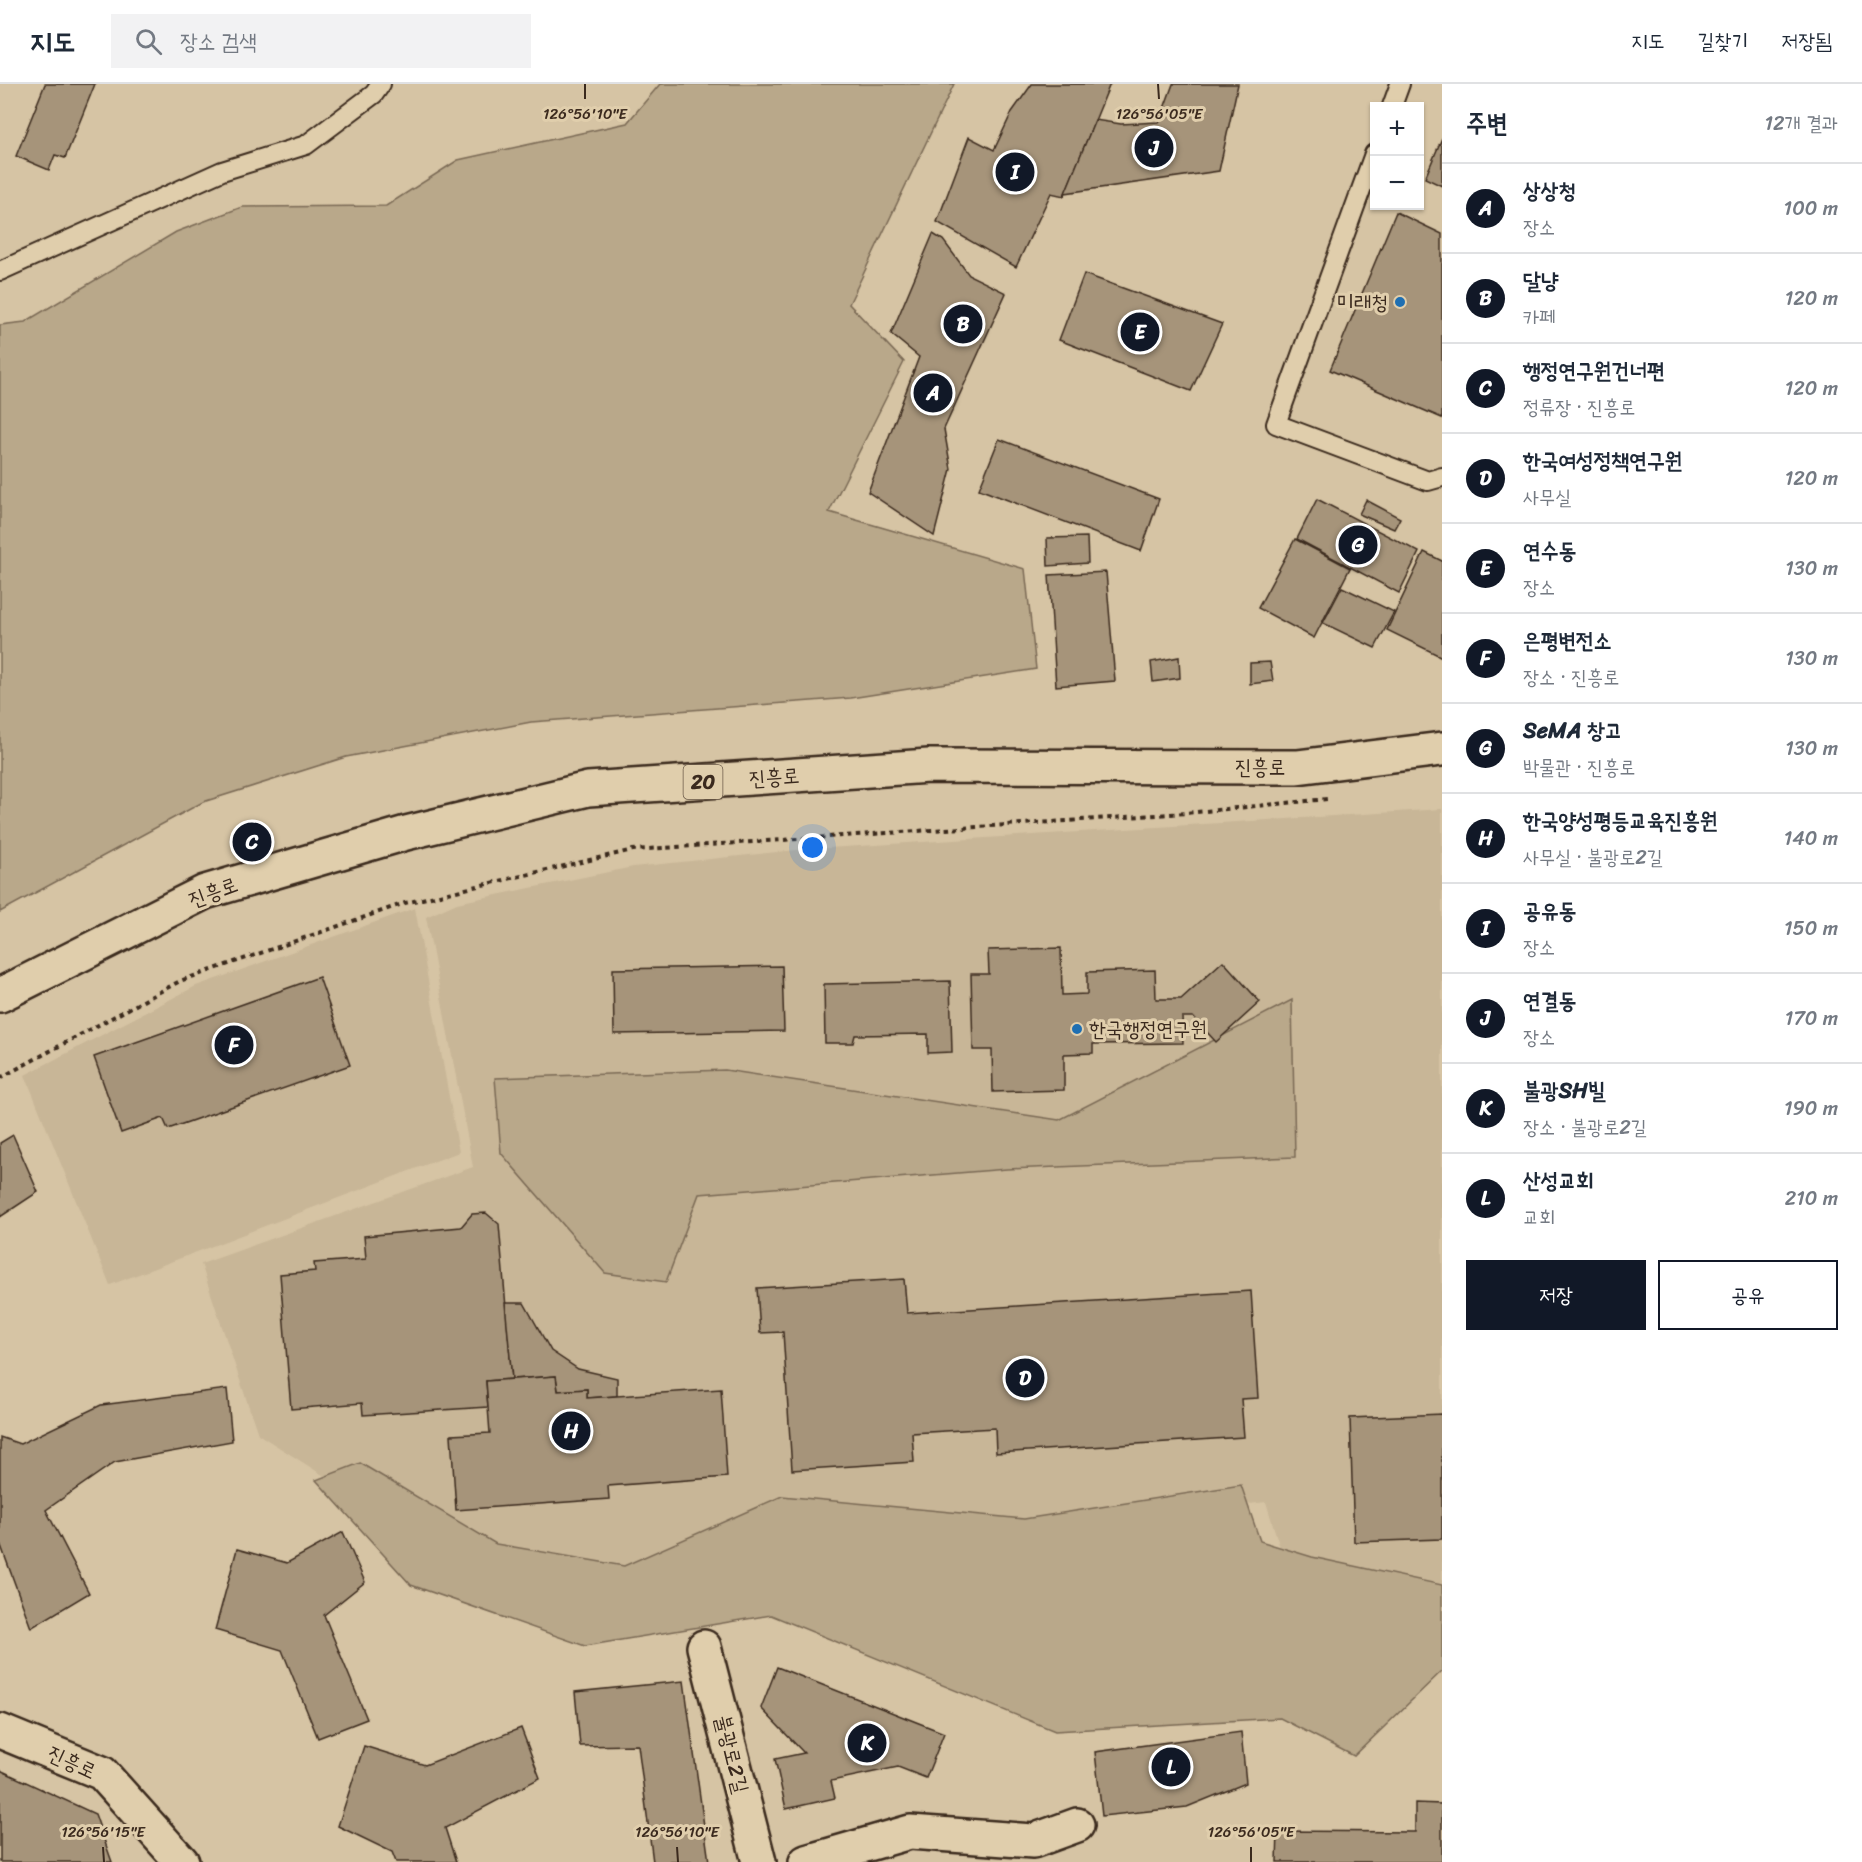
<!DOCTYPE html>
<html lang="ko">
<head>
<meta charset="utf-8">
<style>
  :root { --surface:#fff; --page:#f2f2f3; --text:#1f2937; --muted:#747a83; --line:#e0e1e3; --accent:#111827 }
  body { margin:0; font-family:Sriracha,"Poor Story",sans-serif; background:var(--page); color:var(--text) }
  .controls { position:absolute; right:18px; top:18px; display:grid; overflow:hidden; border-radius:0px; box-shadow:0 2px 4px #0004 }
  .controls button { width:54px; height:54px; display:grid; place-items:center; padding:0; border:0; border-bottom:2px solid var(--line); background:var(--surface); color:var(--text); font:30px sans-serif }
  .you { position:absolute; left:813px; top:764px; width:21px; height:21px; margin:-15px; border:4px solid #fff; border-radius:50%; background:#1a73e8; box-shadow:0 0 0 9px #1a73e833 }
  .badge { display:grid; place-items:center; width:39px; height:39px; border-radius:50%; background:var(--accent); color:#fff; font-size:20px; font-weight:700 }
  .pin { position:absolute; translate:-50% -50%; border:3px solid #fff; box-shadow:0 2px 6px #0006 }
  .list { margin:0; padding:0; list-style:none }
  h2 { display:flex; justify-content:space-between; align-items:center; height:78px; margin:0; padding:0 24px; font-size:26px }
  h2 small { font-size:20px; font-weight:400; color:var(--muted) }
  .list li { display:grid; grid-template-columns:39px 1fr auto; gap:18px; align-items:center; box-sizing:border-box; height:90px; padding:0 24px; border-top:2px solid var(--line) }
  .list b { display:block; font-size:22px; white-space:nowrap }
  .list p { margin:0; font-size:20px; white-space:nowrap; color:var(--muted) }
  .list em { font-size:20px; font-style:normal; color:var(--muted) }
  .actions { display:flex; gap:12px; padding:18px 24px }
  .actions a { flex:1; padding:14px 0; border:2px solid var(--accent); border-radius:0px; text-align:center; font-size:21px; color:var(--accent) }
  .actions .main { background:var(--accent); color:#fff }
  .icon { flex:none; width:33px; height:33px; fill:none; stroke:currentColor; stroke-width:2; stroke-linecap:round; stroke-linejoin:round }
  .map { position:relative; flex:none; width:1442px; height:1778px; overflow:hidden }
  header { display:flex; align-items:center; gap:36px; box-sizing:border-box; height:84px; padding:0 30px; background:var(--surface); border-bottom:2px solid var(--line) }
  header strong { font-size:28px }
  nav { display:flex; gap:33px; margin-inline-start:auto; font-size:21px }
  .search { width:420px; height:54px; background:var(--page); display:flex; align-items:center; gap:15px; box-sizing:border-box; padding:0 21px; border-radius:0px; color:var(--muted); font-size:22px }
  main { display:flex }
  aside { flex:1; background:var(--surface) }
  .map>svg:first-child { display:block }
</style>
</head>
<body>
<header>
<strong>지도</strong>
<div class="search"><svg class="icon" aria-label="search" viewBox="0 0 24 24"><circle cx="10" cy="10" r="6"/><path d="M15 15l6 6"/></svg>장소 검색</div>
<nav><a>지도</a><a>길찾기</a><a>저장됨</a></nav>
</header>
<main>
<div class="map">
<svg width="1442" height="1778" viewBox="0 0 1442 1778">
  <rect width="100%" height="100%" fill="#d6c4a4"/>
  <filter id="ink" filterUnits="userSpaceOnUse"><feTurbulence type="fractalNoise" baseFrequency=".0167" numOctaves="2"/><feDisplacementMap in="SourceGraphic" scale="12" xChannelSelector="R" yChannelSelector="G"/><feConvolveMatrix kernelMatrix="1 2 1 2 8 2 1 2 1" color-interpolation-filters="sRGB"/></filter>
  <g filter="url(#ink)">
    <g fill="#c8b697">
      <path d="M1442,725V1532L1290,1496L1266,1418L1023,1447L636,1506L449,1471L258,1350L201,1180L473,1083L426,833L457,819L633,783L797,766Z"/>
      <path d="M415,824L459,1068L110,1201L25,991L196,902Z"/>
    </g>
    <g fill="#b9a88a" stroke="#7a6954" stroke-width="1.5">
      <path d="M660,0H954L849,220L904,278L829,428L1025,485L1036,585L851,614L531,638L346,673L203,718L0,828V241L25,238L176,148L242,123L386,122L458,76L627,39Z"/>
      <path d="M1292,916L1295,1073L1007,1085L699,1110L666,1198L605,1189L501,1069L495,994L725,986L1059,1036Z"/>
      <path d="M360,1379L496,1460L624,1482L782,1412L1024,1435L1241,1401L1260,1457L1312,1473L1442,1501V1587L1354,1672L1280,1634L1055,1647L771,1531L585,1562L411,1501L316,1396Z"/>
    </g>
    <g fill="#a6947a" stroke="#3b2a1e" stroke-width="1.5">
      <path d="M45,0H95L65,74L55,71L49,86L16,72Z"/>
      <path d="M1032,0H1110L1064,112L1051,109L1016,183L937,138L969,53L994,66L1012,28Z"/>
      <path d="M1173,0H1238L1219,87L1065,109L1095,36L1121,40L1159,38Z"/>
      <path d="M1442,54V102L1425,94Z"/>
      <path d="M1396,128L1442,150V334L1330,286Z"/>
      <path d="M933,150L943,156L969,191L1006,209L944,345L951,385L934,452L868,408L919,273L891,250Z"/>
      <path d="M1084,190L1222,240L1191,307L1059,256Z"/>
      <path d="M999,355L1159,415L1141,467L979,405Z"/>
      <path d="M1317,415L1419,468L1399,509L1297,455Z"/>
      <path d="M1366,416L1400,434L1394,445L1359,430Z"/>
      <path d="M1087,453L1088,479L1048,482L1047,454Z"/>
      <path d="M1295,455L1350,484L1314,554L1258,524Z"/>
      <path d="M1424,468L1442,477V573L1387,546Z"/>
      <path d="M1106,488L1115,597L1056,602L1049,491Z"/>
      <path d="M1342,503L1394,528L1375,564L1323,539Z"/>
      <path d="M1179,573L1180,594L1153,598L1151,578Z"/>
      <path d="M1270,578L1273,597L1250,600V579Z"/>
      <path d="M1061,864L1062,911L1087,910V888L1155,886L1156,915H1181L1223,877L1260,918L1216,958L1193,933H1182L1183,959L1093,960V969L1064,970V1006L993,1008L992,966H973L971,890H989L988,866Z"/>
      <path d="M782,882L784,947L614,950L613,885Z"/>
      <path d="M319,893L350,981L168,1045L163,1034L121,1049L94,973Z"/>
      <path d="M950,897L952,968L928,969V950L855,951L853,959H825L824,900Z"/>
      <path d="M13,1051L38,1108L0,1133V1059Z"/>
      <path d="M486,1129L499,1140L512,1295L486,1297L488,1323L363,1331L362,1319L291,1325L280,1190L315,1187L314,1179L366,1175L364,1152L461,1143L472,1130Z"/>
      <path d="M904,1195L907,1229L1251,1207L1258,1314L1241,1315L1244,1353L996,1369L995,1344L912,1349L914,1378L792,1386L783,1248L760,1249L757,1204Z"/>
      <path d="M505,1219H524L551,1267L578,1285L617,1294V1312L587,1314V1305L558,1307L556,1292L512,1295Z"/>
      <path d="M556,1292L558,1307L587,1305V1314L721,1305L727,1393L608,1402L609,1415L456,1426L451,1351L490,1349L486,1297Z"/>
      <path d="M227,1305L232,1357L115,1378L46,1426L89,1509L31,1544L0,1459V1353L20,1360L101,1321Z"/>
      <path d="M1442,1330V1455L1354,1458L1350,1334Z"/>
      <path d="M343,1448L365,1498L324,1531L367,1635L318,1654L282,1566L215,1546L237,1465L287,1479Z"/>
      <path d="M777,1583L944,1649L926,1694L898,1683L831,1697L835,1714L786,1725L775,1675L804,1669L761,1624Z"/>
      <path d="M684,1597L709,1778H653L638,1661L580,1662L575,1608Z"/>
      <path d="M521,1644L540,1694L445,1744L456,1778H396L392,1768L338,1742L364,1662L425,1681Z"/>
      <path d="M1241,1648L1246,1699L1187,1723L1102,1732L1095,1668Z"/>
      <path d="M0,1686L95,1730L112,1778H0Z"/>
      <path d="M1415,1719L1442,1720V1778H1277L1278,1747L1415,1748Z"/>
    </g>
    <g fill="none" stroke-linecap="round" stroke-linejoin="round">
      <defs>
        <g id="lane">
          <path d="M1392,22L1400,0"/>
          <path d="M1374,70L1276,340L1428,397L1442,393"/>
          <path d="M0,187L222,87L306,61L374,10L381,0"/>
        </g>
        <g id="street">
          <path d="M704,1563L759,1778"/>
          <path d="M0,1647L102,1689L182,1778"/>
          <path d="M806,1778L910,1748L1033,1757L1077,1741"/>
        </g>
        <path id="primary" d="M0,911L205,808L406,749L588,705L929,682L1297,683L1442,665"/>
      </defs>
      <use href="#lane" stroke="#3b2a1e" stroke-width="22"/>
      <use href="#street" stroke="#3b2a1e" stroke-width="38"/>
      <use href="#primary" stroke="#3b2a1e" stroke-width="38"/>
      <path stroke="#3b2a1e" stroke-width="4" stroke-dasharray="4.5 4.5" stroke-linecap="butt" d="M0,994L180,897L405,819L633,766L1186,729L1327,715"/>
      <use href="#lane" stroke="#e0ceac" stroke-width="18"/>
      <use href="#street" stroke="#e0ceac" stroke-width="33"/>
      <use href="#primary" stroke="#e0ceac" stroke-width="33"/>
    </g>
  </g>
  <path fill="none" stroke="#3b2a1e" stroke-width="2" d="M585,0V15M1158,0L1159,15M103,1763L104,1778M677,1763L678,1778M1251,1763V1778"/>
  <g fill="#1f6fb2" stroke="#e0ceac" stroke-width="2">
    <circle cx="1400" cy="218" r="6"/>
    <circle cx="1077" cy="945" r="6"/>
  </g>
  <g text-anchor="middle" stroke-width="6" stroke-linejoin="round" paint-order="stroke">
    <rect fill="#e0ceac" stroke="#6c5b49" stroke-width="1.5" x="683.5" y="681" width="39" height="34" rx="4.5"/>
    <g font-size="20" font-weight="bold" fill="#3b2a1e">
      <text x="703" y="705">20</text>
    </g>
    <g font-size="21" fill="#3b2a1e" stroke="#e0ceac" text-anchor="end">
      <text x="1388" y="225">미래청</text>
      <text x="1089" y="952" text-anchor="start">한국행정연구원</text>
    </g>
    <g font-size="21" fill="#3b2a1e" stroke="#e0ceac">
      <text x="1260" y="690">진흥로</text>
      <text transform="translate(774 693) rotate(-4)" y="7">진흥로</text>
      <text transform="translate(213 808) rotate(-20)" y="7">진흥로</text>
      <text transform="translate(732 1670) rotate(76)" y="7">불광로2길</text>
      <text transform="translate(72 1678) rotate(25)" y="7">진흥로</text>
    </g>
  </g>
  <g font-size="15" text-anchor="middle" fill="#3b2a1e" stroke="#e0ceac" stroke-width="6" stroke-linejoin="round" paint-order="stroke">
    <text x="585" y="35">126°56'10"E</text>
    <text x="1159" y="35">126°56'05"E</text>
    <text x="103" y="1753">126°56'15"E</text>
    <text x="677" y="1753">126°56'10"E</text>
    <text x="1251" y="1753">126°56'05"E</text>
  </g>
</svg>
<div class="controls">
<button>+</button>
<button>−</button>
</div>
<div class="you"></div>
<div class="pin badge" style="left:933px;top:309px">A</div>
<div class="pin badge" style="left:963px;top:240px">B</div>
<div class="pin badge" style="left:252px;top:758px">C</div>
<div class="pin badge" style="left:1025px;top:1294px">D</div>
<div class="pin badge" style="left:1140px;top:248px">E</div>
<div class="pin badge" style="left:234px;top:961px">F</div>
<div class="pin badge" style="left:1358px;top:461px">G</div>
<div class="pin badge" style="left:571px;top:1347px">H</div>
<div class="pin badge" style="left:1015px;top:88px">I</div>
<div class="pin badge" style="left:1154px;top:64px">J</div>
<div class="pin badge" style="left:867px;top:1659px">K</div>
<div class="pin badge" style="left:1171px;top:1683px">L</div>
</div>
<aside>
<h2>주변<small>12개 결과</small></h2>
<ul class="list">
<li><span class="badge">A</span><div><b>상상청</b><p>장소</p></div><em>100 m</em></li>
<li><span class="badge">B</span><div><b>달냥</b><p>카페</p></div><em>120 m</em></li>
<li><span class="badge">C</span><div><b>행정연구원건너편</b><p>정류장 · 진흥로</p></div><em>120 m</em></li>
<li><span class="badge">D</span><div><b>한국여성정책연구원</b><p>사무실</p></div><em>120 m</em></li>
<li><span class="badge">E</span><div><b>연수동</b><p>장소</p></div><em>130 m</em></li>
<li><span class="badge">F</span><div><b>은평변전소</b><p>장소 · 진흥로</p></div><em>130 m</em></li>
<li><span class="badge">G</span><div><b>SeMA 창고</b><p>박물관 · 진흥로</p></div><em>130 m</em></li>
<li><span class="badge">H</span><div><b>한국양성평등교육진흥원</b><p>사무실 · 불광로2길</p></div><em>140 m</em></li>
<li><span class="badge">I</span><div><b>공유동</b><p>장소</p></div><em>150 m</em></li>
<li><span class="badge">J</span><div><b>연결동</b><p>장소</p></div><em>170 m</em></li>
<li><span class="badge">K</span><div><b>불광SH빌</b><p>장소 · 불광로2길</p></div><em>190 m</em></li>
<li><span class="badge">L</span><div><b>산성교회</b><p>교회</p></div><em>210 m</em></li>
</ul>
<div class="actions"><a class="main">저장</a><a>공유</a></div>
</aside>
</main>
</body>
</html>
